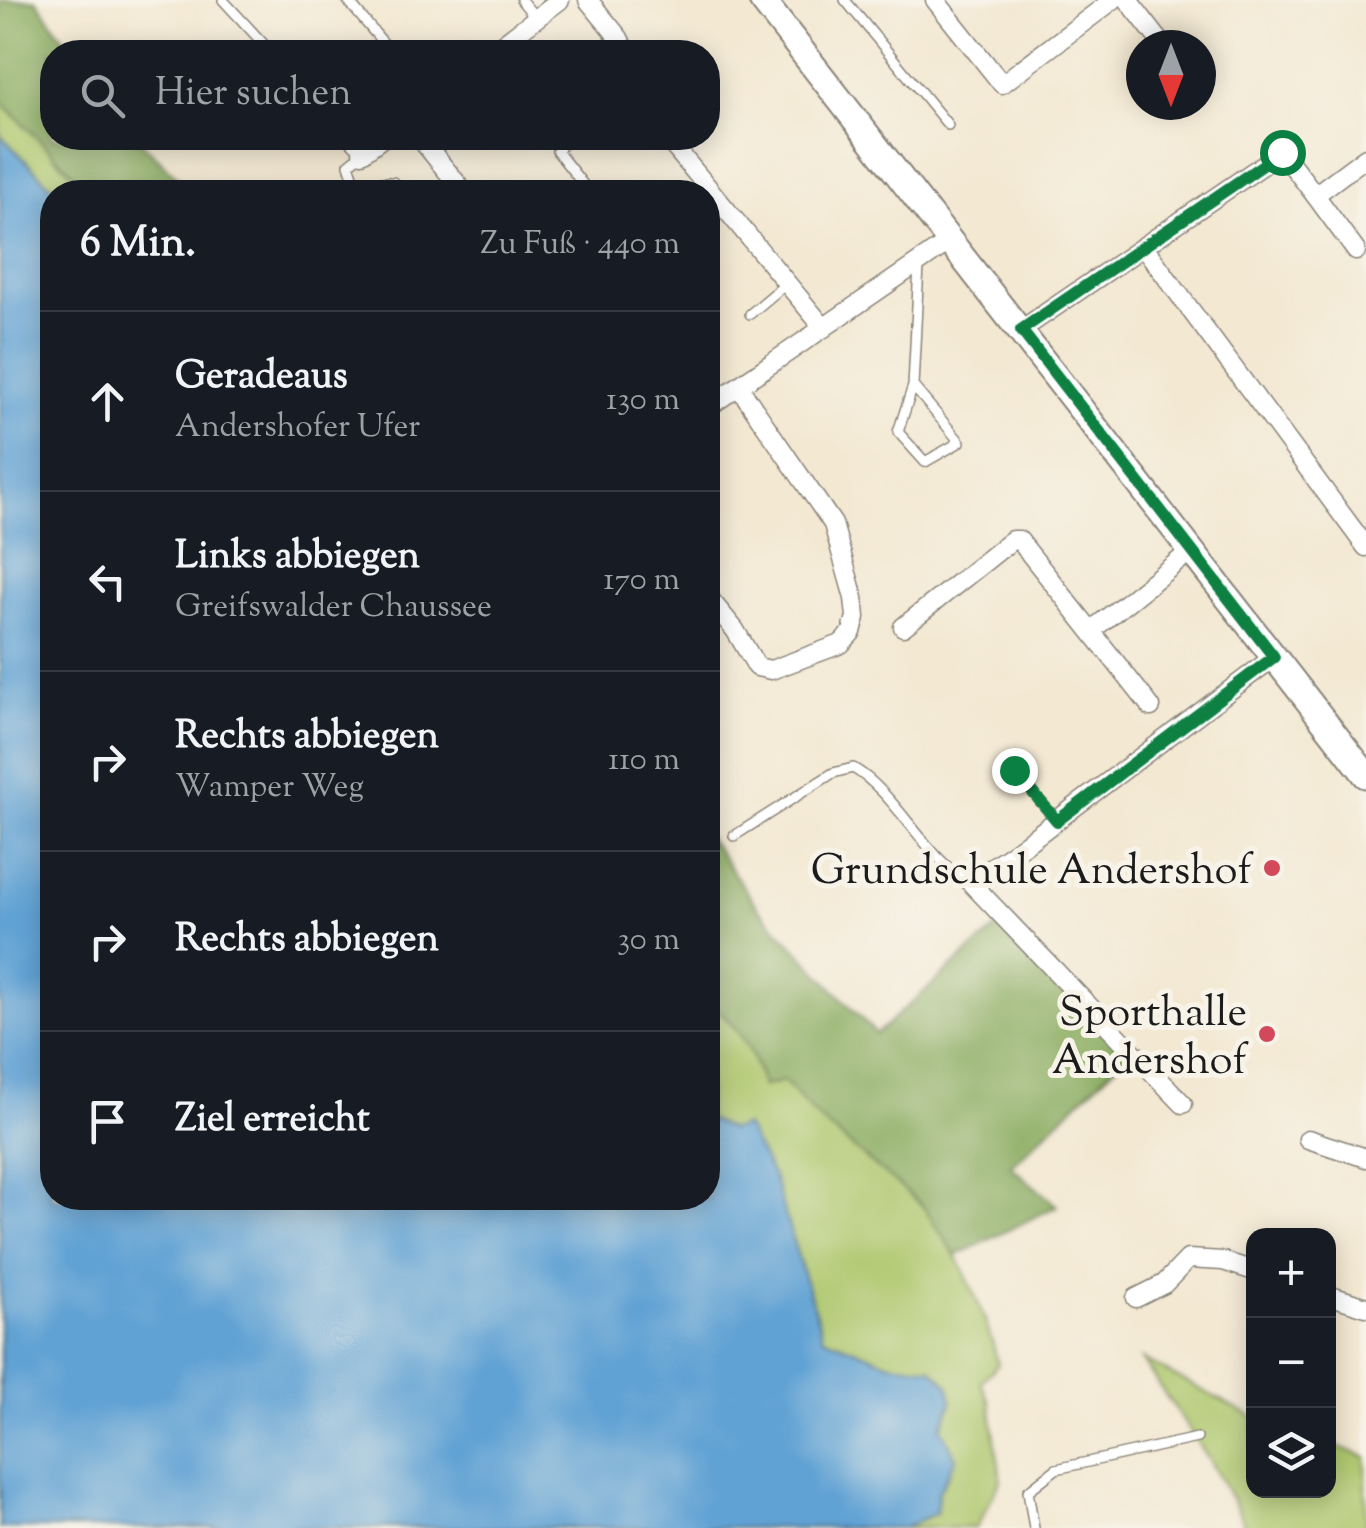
<!DOCTYPE html>
<html lang="de">
<head>
<meta charset="utf-8">
<style>
  :root { --surface:#171b24; --page:#242831; --text:#f1f3f6; --muted:#9ea1a6; --line:#363941 }
  body { margin:0; font-family:"Sorts Mill Goudy",serif; background:var(--page); color:var(--text) }
  .controls { position:absolute; right:30px; bottom:30px; display:grid; overflow:hidden; border-radius:20px; box-shadow:0 5px 25px #0003 }
  .controls button { width:90px; height:90px; display:grid; place-items:center; padding:0; border:0; border-bottom:2px solid var(--line); background:var(--surface); color:var(--text); font:50px sans-serif }
  .compass { position:absolute; left:1126px; top:30px; width:90px; height:90px; border-radius:50%; background:var(--surface); box-shadow:0 5px 25px #0003; rotate:180deg }
  .stop { position:absolute; width:30px; height:30px; margin:-22px; border:8px solid #0b8043; border-radius:50%; background:#fff }
  .stop.end { background:#0b8043; border-color:#fff; box-shadow:0 2px 10px #0008 }
  .list { margin:0; padding:0; list-style:none }
  h2 { display:flex; justify-content:space-between; align-items:center; height:130px; margin:0; padding:0 40px; font-size:42px }
  h2 small { font-size:32px; font-weight:400; color:var(--muted) }
  .list li { display:grid; grid-template-columns:65px 1fr auto; gap:30px; align-items:center; box-sizing:border-box; height:180px; padding:0 40px; border-top:2px solid var(--line) }
  .list b { display:block; font-size:38px; white-space:nowrap }
  .list p { margin:0; font-size:32px; white-space:nowrap; color:var(--muted) }
  .list em { font-size:32px; font-style:normal; color:var(--muted) }
  .icon { flex:none; width:55px; height:55px; fill:none; stroke:currentColor; stroke-width:2; stroke-linecap:round; stroke-linejoin:round }
  .map { position:relative; flex:none; width:1366px; height:1528px; overflow:hidden }
  .search { position:absolute; background:var(--surface); box-shadow:0 5px 25px #0003; left:40px; top:40px; width:680px; height:110px; display:flex; align-items:center; gap:25px; box-sizing:border-box; padding:0 35px; border-radius:40px; color:var(--muted); font-size:38px }
  .panel { position:absolute; background:var(--surface); box-shadow:0 5px 25px #0003; left:40px; top:180px; width:680px; height:1030px; border-radius:40px }
  .map>svg:first-child { display:block }
</style>
</head>
<body>
<div class="map">
<svg width="1366" height="1528" viewBox="0 0 1366 1528">
  <rect width="100%" height="100%" fill="#f7f3e8"/>
  <filter id="ink" filterUnits="userSpaceOnUse"><feTurbulence type="fractalNoise" baseFrequency=".01" numOctaves="2"/><feDisplacementMap in="SourceGraphic" scale="20" xChannelSelector="R" yChannelSelector="G"/><feConvolveMatrix kernelMatrix="1 2 1 2 8 2 1 2 1" color-interpolation-filters="sRGB"/></filter>
  <filter id="wash" filterUnits="userSpaceOnUse"><feTurbulence type="fractalNoise" baseFrequency=".0048" numOctaves="4" result="noise"/><feDisplacementMap in="SourceGraphic" scale="40" xChannelSelector="R" yChannelSelector="G"/><feGaussianBlur stdDeviation="2.25" result="paint"/><feColorMatrix in="noise" values="0 0 0 0 0 0 0 0 0 0 0 0 0 0 0 0 0 1.4 0 .05"/><feComposite in="paint" operator="in"/></filter>
  <g filter="url(#wash)">
    <rect width="100%" height="100%" fill="#f3e8d2"/>
    <g fill="#aec76d" stroke="#657244" stroke-width="2.5">
      <path d="M0,100L91,192H57L0,135Z"/>
      <path d="M708,999C737,1029 752,1044 762,1086L784,1081C811,1110 838,1135 868,1160C886,1175 906,1188 922,1205C955,1241 987,1317 998,1364L981,1382L990,1403L1001,1480L976,1528H904L936,1513L938,1493L950,1472L941,1427L952,1403L931,1368L890,1363L823,1337L773,1177L731,1130L708,1119Z"/>
      <path d="M1142,1359L1253,1417L1254,1490H1328L1329,1443L1366,1457V1528H1246C1218,1466 1178,1416 1142,1359Z"/>
    </g>
    <g fill="#8aac60" stroke="#53643e" stroke-width="2.5">
      <path d="M0,0H36L74,52H52V138H137L192,192H91L0,100Z"/>
      <path d="M708,837L759,909L876,1034L1006,920L1132,1050L1011,1166L1057,1206L956,1256L922,1205L820,1120L784,1081L763,1086C752,1044 737,1029 708,999Z"/>
    </g>
    <path fill="#60a2d4" stroke="#3e5f78" stroke-width="2.5" d="M0,135L57,192H52V1198H708V1119L731,1130L745,1126L773,1177L823,1337L890,1363L931,1368L949,1385L952,1403L941,1427L956,1458L938,1493L936,1513L904,1528H0Z"/>
  </g>
  <g filter="url(#ink)">
    <g fill="none" stroke-linecap="round" stroke-linejoin="round">
      <defs>
        <g id="service">
          <path d="M223,0L271,52"/>
          <path d="M347,0L391,52"/>
          <path d="M521,0L536,18"/>
          <path d="M845,0L948,125"/>
          <path d="M347,138L362,153L349,164L355,182H393"/>
          <path d="M568,138L557,151L589,192"/>
          <path d="M750,314L787,283"/>
          <path d="M913,386L898,432L925,462L960,442L913,386L919,265"/>
          <path d="M1014,770L1057,821"/>
          <path d="M734,836L833,773L853,768C897,793 927,862 970,882"/>
          <path d="M1034,1528L1028,1491L1056,1469L1197,1438"/>
        </g>
        <g id="minor">
          <path d="M588,0L619,38L626,52"/>
          <path d="M935,0L1002,84L1113,0"/>
          <path d="M1128,0L1163,45"/>
          <path d="M492,52L560,0"/>
          <path d="M420,138L464,192"/>
          <path d="M667,138L824,328"/>
          <path d="M362,153L382,138"/>
          <path d="M1315,195L1356,251"/>
          <path d="M1144,247L1366,547"/>
          <path d="M1021,330L1282,152L1315,195L1366,157"/>
          <path d="M708,407L950,241"/>
          <path d="M708,597L735,630L757,667L771,670L841,644L852,632L856,617L854,598L833,524L739,387"/>
          <path d="M903,627L1012,540H1019L1151,707"/>
          <path d="M1092,630L1191,551"/>
          <path d="M1183,1104L970,882L1016,851L1274,657"/>
          <path d="M1308,1139L1366,1158"/>
          <path d="M1328,1295L1366,1307"/>
          <path d="M1136,1298L1164,1284L1188,1259L1223,1261L1254,1271"/>
        </g>
        <path id="secondary" d="M762,0L1366,775"/>
      </defs>
      <use href="#service" stroke="#888277" stroke-width="12"/>
      <use href="#minor" stroke="#888277" stroke-width="21"/>
      <use href="#secondary" stroke="#888277" stroke-width="29"/>
      <use href="#service" stroke="#fff" stroke-width="9"/>
      <use href="#minor" stroke="#fff" stroke-width="18"/>
      <use href="#secondary" stroke="#fff" stroke-width="25"/>
    </g>
  </g>
  <g fill="none" stroke-linecap="round" stroke-linejoin="round" filter="url(#ink)">
    <path stroke="#0b8043" stroke-width="12" d="M1014,770L1057,821L1274,657L1021,330L1282,152"/>
  </g>
  <g fill="#d1495b" stroke="#f7f3e8" stroke-width="4">
    <circle cx="1272" cy="868" r="10"/>
    <circle cx="1267" cy="1034" r="10"/>
  </g>
  <g text-anchor="middle" stroke-width="10" stroke-linejoin="round" paint-order="stroke">
    <g font-size="42" fill="#1c1c1c" stroke="#f7f3e8" text-anchor="end">
      <text x="1252" y="883">Grundschule Andershof</text>
      <text x="1247" y="1025">Sporthalle<tspan x="1247" dy="48">Andershof</tspan></text>
    </g>
  </g>
</svg>
<div class="controls">
<button>+</button>
<button>−</button>
<button><svg class="icon" aria-label="layers" viewBox="0 0 24 24"><path d="M12 4l9 5-9 5-9-5zM3 14l9 5 9-5"/></svg></button>
</div>
<svg class="compass" viewBox="-18 -18 36 36"><path d="M0-13l5 13h-10z" fill="#e53935"/><path d="M0 13l5-13h-10z" fill="#9ea1a6"/></svg>
<div class="stop" style="left:1282px;top:152px"></div>
<div class="stop end" style="left:1014px;top:770px"></div>
<div class="search"><svg class="icon" aria-label="search" viewBox="0 0 24 24"><circle cx="10" cy="10" r="6"/><path d="M15 15l6 6"/></svg>Hier suchen</div>
<section class="panel">
<h2>6 Min.<small>Zu Fuß · 440 m</small></h2>
<ul class="list">
<li><svg class="icon" aria-label="ahead" viewBox="0 0 24 24"><path d="M12 20V5M6 11l6-6 6 6"/></svg><div><b>Geradeaus</b><p>Andershofer Ufer</p></div><em>130 m</em></li>
<li><svg class="icon" aria-label="left" viewBox="0 0 24 24"><path d="M17 20v-9H6M10 6l-5 5 5 5"/></svg><div><b>Links abbiegen</b><p>Greifswalder Chaussee</p></div><em>170 m</em></li>
<li><svg class="icon" aria-label="right" viewBox="0 0 24 24"><path d="M7 20v-9h11M14 6l5 5-5 5"/></svg><div><b>Rechts abbiegen</b><p>Wamper Weg</p></div><em>110 m</em></li>
<li><svg class="icon" aria-label="right" viewBox="0 0 24 24"><path d="M7 20v-9h11M14 6l5 5-5 5"/></svg><div><b>Rechts abbiegen</b></div><em>30 m</em></li>
<li><svg class="icon" aria-label="arrive" viewBox="0 0 24 24"><path d="M6 21V4h12l-3 4 3 4H6"/></svg><div><b>Ziel erreicht</b></div></li>
</ul>
</section>
</div>
</body>
</html>
